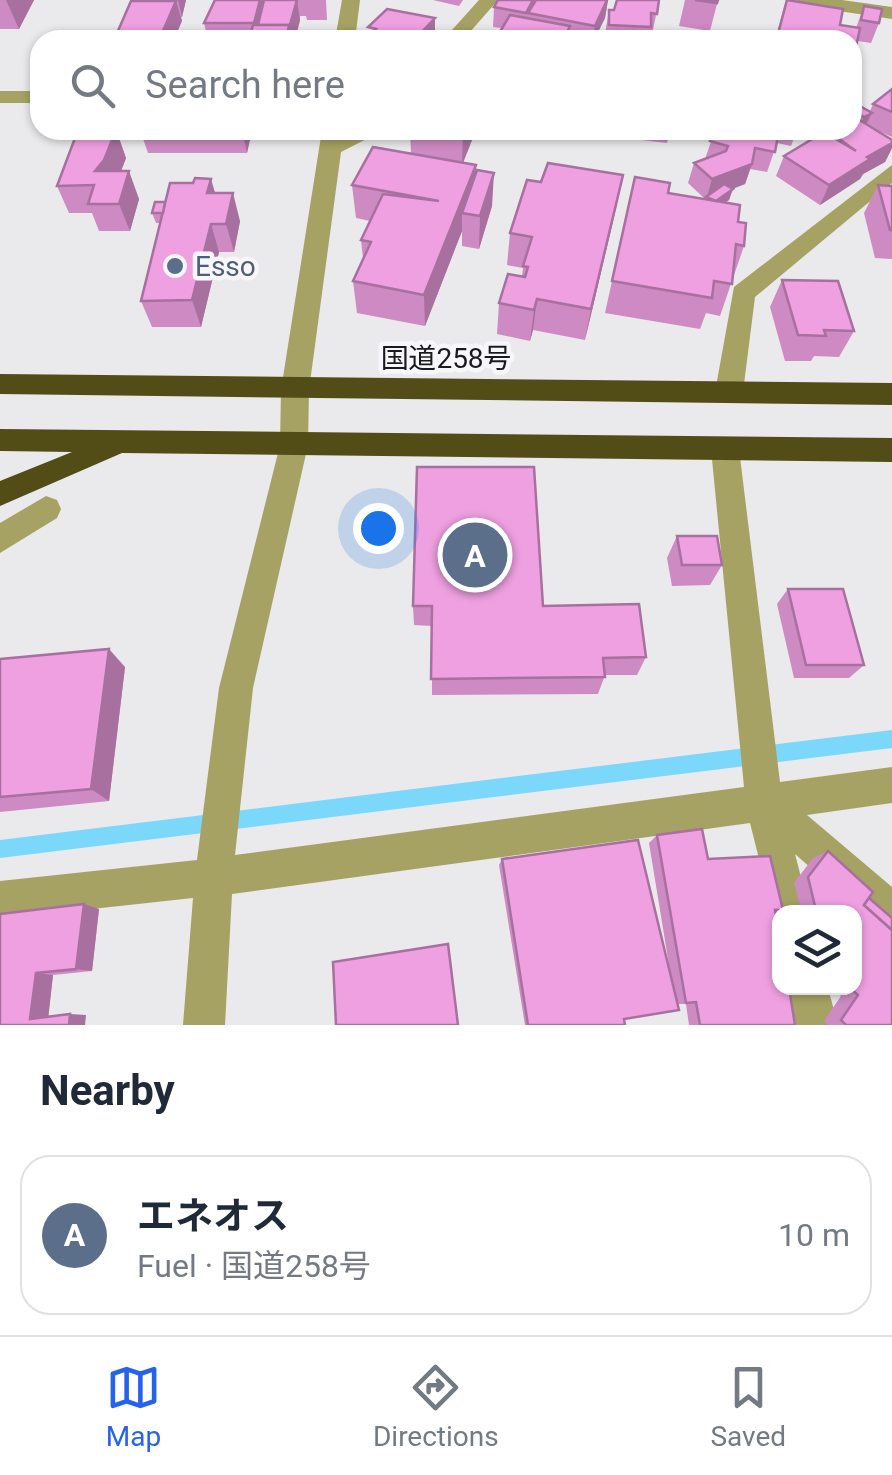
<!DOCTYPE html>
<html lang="en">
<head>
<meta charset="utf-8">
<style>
  :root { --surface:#fff; --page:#f6f6f7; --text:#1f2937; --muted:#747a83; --line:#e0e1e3; --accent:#2563eb }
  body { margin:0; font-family:Roboto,"Noto Sans JP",sans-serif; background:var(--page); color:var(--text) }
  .controls { position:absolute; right:30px; bottom:30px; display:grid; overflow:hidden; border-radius:20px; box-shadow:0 2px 8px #0004 }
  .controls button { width:90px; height:90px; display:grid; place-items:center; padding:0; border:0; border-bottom:2px solid var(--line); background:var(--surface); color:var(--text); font:50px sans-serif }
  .you { position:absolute; left:378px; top:528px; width:35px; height:35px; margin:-25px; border:8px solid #fff; border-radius:50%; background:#1a73e8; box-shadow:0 0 0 15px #1a73e833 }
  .badge { display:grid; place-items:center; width:65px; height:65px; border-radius:50%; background:var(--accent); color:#fff; font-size:32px; font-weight:700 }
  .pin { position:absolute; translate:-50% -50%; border:5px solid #fff; box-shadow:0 2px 10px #0006 }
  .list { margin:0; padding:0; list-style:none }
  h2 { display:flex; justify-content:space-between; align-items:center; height:130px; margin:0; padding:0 40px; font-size:42px }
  h2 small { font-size:32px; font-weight:400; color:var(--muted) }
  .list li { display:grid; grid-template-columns:65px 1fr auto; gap:30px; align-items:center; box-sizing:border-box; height:160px; margin:0 20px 20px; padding:0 20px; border:2px solid var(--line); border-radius:30px }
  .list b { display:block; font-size:38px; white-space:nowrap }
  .list p { margin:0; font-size:32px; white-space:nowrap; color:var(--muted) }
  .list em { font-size:32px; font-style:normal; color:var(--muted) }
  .icon { flex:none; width:55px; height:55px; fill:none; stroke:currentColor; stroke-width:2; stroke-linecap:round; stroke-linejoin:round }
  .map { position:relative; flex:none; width:892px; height:1025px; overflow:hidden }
  .search { position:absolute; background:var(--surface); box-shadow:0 2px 8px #0004; left:30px; right:30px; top:30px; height:110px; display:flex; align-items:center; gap:25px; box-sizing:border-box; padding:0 35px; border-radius:30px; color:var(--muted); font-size:38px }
  .sheet { height:310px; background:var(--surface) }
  nav { display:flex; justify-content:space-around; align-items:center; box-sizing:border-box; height:140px; border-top:2px solid var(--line); background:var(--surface); font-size:28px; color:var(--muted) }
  nav a { display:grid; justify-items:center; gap:5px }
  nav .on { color:var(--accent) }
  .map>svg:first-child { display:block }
</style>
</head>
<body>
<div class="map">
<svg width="892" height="1025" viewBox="0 0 892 1025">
  <rect width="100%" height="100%" fill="#eae9ec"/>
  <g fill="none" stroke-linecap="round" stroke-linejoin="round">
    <path fill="#7cd8fb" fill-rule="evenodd" d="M892,730V748L0,858V840Z"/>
    <g fill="#a6a263" fill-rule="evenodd">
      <path d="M342,0H360L355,40H335Z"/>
      <path d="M479,0H498L463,40H443Z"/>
      <path d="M796,0H842L892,7V19L805,6Z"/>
      <rect x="0" y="91" width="40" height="12"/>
      <path d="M322,130H344L343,135L355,130H384L341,152L309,390L308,445L253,688L235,855L744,787L711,449L715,441H735L739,449L780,782L892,767V803L807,815L892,887V933L878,927L795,854L810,912H780V927L776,926L750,823L232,894L225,1025H183L193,898L0,919V881L197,860L219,688L280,445L281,390Z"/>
      <path d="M892,165V183L755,297L743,392L729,403L719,399L715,392L734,287Z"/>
      <path d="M46,496L57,500L61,509L57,518L0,553V523Z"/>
      <path d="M788,988H828L838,1025H796Z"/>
    </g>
    <g fill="#524d17" fill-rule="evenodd">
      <path d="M0,374L892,383V405L0,394Z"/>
      <path d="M0,429L892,438V462L122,453L0,506V481L72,452L0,451Z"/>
    </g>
  </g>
  <g fill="#ce8ac2">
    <path d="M0,0H34L19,29H0Z"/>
    <path d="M133,0H186L182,17H181L182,21Z"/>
    <path d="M215,0H326L327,20H307L306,16H300V20L295,40H208L204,23Z"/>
    <path d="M433,0H463L459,6Z"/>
    <path d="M498,0H608L605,18L594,40H495L502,28L493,27L494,7Z"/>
    <path d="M659,0L651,40H604L609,10H614Z"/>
    <path d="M685,0H718L710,31L679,26Z"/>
    <path d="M786,0L840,25L856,28L864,6L879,23L871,43L858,41L852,58V40H775Z"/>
    <path d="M892,89V137L872,128L892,140V148L885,162L863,174L860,179L820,205L776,176L784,156L826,133L827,130H852V110L870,111L873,104Z"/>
    <path d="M116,130L126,158L121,171L139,199L130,231H99L92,213H69L57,186Z"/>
    <path d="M140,130H252L247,153H148Z"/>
    <path d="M410,130H484L481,137L474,135L463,163L476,173L492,206L479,249L462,246V231L425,326L357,313L353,281L363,258L361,240L370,221L356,218L352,185L411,153Z"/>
    <path d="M555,130H670L667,143Z"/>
    <path d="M715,130H797L791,146L777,143L767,172L750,169L745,184L732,189L729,200L726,202L738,222L744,246L720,316L706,313L700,329L605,313L635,177L668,193L705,199L688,183L694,163L705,159Z"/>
    <path d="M878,185L892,186V259L875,258L864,213Z"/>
    <path d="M215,193L240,221L234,252H219L201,327H152L141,301L160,223H156L152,213L165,202Z"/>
    <path d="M616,208L585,340L533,330L530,341L497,334L499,303L522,276L523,268L507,265L510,233Z"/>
    <path d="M782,280L854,331L839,357L814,356L811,361H785L770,307Z"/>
    <path d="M677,536L722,565L710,585L672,586L667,558Z"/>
    <path d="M788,589L864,665L849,678H794L777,604Z"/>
    <path d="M413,606H543L646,657L637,675H605L598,694L432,695V626L414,625Z"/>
    <path d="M0,659L125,667L109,801L0,812Z"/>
    <path d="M657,835L708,859L783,910L775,913L795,1025H689L686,1004H678L624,1019L625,1025H525L499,865L502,859L671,977L649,843Z"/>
    <path d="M828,851L869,898L892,1025H828L824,1021L841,996L831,988H854V912H802L794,883L813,858Z"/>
    <path d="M99,909L92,971L53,975L48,1017L86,1015L0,1025V914Z"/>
  </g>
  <g fill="#a7709e">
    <path d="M6,0H34L19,29Z"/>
    <path d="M178,0H186L182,17Z"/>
    <path d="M260,0H269L258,40L254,23Z"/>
    <path d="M297,0L300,20L295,40H286L289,25Z"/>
    <path d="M608,0L605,18L594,40H592L595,26Z"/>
    <path d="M176,1L182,21L174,40H159Z"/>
    <path d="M435,18V38L433,40H414Z"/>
    <path d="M872,113L862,133L855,137L864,117Z"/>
    <path d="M116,130L126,158L115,187L95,171Z"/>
    <path d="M242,130H252L247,153Z"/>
    <path d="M463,130H474V135L462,165Z"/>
    <path d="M892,143V148L885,162L863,174L860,179L820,205L829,185L867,157Z"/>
    <path d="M752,164L745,184L709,198L707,197L712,179Z"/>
    <path d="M476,165L475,198L462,213V231L425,326L424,295Z"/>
    <path d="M129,171L139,199L130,231L119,204Z"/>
    <path d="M494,173L492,206L479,249L480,216Z"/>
    <path d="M623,175L616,208L585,340L591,309Z"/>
    <path d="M211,179L219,206L207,193Z"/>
    <path d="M733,189L729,200L711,212L714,202Z"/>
    <path d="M233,193L240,221L234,252L226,224Z"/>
    <path d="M211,224L219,252L201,327L192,300Z"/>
    <path d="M537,299L533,330L530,341L534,310Z"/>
    <path d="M109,649L125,667L109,801L91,789Z"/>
    <path d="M84,904L99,909L92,971L76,969Z"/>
    <path d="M36,973L53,975L48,1020L30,1019Z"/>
    <path d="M70,1014L86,1015L85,1025H69Z"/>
  </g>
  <g fill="#efa0e1" stroke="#a7709e" stroke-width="2.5">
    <path d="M215,0H260L254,23H204Z"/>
    <path d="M264,0H297L289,28V25H258Z"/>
    <path d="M498,0H533L526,13L494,7Z"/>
    <path d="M536,0H607L595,26L528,13Z"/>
    <path d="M617,0H659L657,14L651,13V27L609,25V10H614Z"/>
    <path d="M695,0H718L717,3Z"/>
    <path d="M787,0L843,9L840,25L860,28L856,47L852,46V40H782L783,35L778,34Z"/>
    <path d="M131,1H176L159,40H114Z"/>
    <path d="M864,6L882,9L879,23L861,20Z"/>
    <path d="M387,9L435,18L414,40H365L376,29L368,27Z"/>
    <path d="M510,15L570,26L563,40H495Z"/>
    <path d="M253,25H289L286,40H249Z"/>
    <path d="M450,36L480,40H448Z"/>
    <path d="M892,89V112L873,104Z"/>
    <path d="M860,106L872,113L864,117L852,110Z"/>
    <path d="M853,116L892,140V143L867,157L870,159L829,185L784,156L824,132L856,151L827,130H852Z"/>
    <path d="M78,130H116L104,160L95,171H129L119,204H88L94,185L57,186Z"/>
    <path d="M715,130H779L775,152L755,148L752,164L712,179L694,163L726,151L728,146L710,141Z"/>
    <path d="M373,147L476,165L424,295L353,281L371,242L361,240L383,194L439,201L352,185Z"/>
    <path d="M548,163L623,175L591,309L537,299L534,310L499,303L508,274L525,277L528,267L523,266L532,237L510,233L527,180L541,182Z"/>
    <path d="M477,170L494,173L480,216L462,213Z"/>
    <path d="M635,177L670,183L668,193L740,205L738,222L746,223L744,246L736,244L732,284L714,281L712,298L612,281Z"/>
    <path d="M195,178L211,179L207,193H233L226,224H211L192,300L141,301L170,183H193Z"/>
    <path d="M724,184L733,189L716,201L706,197Z"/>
    <path d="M878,185L892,186V230H890Z"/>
    <path d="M155,202H165L163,213H152Z"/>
    <path d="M782,280L838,281L854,331L824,330L826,336L798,335Z"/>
    <path d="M417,467H534L543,606L639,604L646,657L603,658L605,677L431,679L432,606H413Z"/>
    <path d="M677,536H717L722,565H682Z"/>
    <path d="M788,589H843L864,665H806Z"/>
    <path d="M109,649L91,789L0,797V659Z"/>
    <path d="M702,829L708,859L770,856L783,910H775L780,937V988H789L795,1025H700L696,1002L686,1003L657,835Z"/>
    <path d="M638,840L679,1010L624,1019L625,1025H528L502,859Z"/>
    <path d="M828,851L873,892L864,905L892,930V1025H846L841,1020L858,995L850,988H854V969L858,964L854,960V912H822L815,906L808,877Z"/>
    <path d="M869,898L892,918V930L864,905Z"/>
    <path d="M84,904L76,969L36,973L30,1019L70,1014L69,1025H0V914Z"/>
    <path d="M448,944L458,1025H336L333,962Z"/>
  </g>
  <circle fill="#5c6f8a" stroke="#f7f6fa" stroke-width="4" cx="175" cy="266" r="10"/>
  <g text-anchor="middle" stroke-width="9" stroke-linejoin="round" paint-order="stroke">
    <g font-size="28" fill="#4e5e75" stroke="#f7f6fa" text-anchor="start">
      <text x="195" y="276">Esso</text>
    </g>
    <g font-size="28" fill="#1b1a1b" stroke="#f7f6fa">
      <text x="446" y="368">国道258号</text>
    </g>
  </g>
</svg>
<div class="controls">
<button><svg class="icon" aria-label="layers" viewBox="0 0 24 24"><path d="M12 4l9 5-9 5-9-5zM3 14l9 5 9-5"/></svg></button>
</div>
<div class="you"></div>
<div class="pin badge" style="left:475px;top:555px;background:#5c6f8a">A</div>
<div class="search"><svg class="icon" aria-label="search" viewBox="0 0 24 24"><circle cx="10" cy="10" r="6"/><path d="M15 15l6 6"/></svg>Search here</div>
</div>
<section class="sheet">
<h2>Nearby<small></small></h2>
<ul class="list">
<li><span class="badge" style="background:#5c6f8a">A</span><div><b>エネオス</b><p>Fuel · 国道258号</p></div><em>10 m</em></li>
</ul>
</section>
<nav>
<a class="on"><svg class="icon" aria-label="map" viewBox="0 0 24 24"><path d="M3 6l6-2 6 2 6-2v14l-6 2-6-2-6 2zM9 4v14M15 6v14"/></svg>Map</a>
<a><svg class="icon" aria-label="directions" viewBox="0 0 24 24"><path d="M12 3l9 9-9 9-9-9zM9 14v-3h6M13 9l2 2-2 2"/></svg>Directions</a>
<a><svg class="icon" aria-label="saved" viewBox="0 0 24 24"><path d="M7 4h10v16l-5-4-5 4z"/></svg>Saved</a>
</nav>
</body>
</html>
